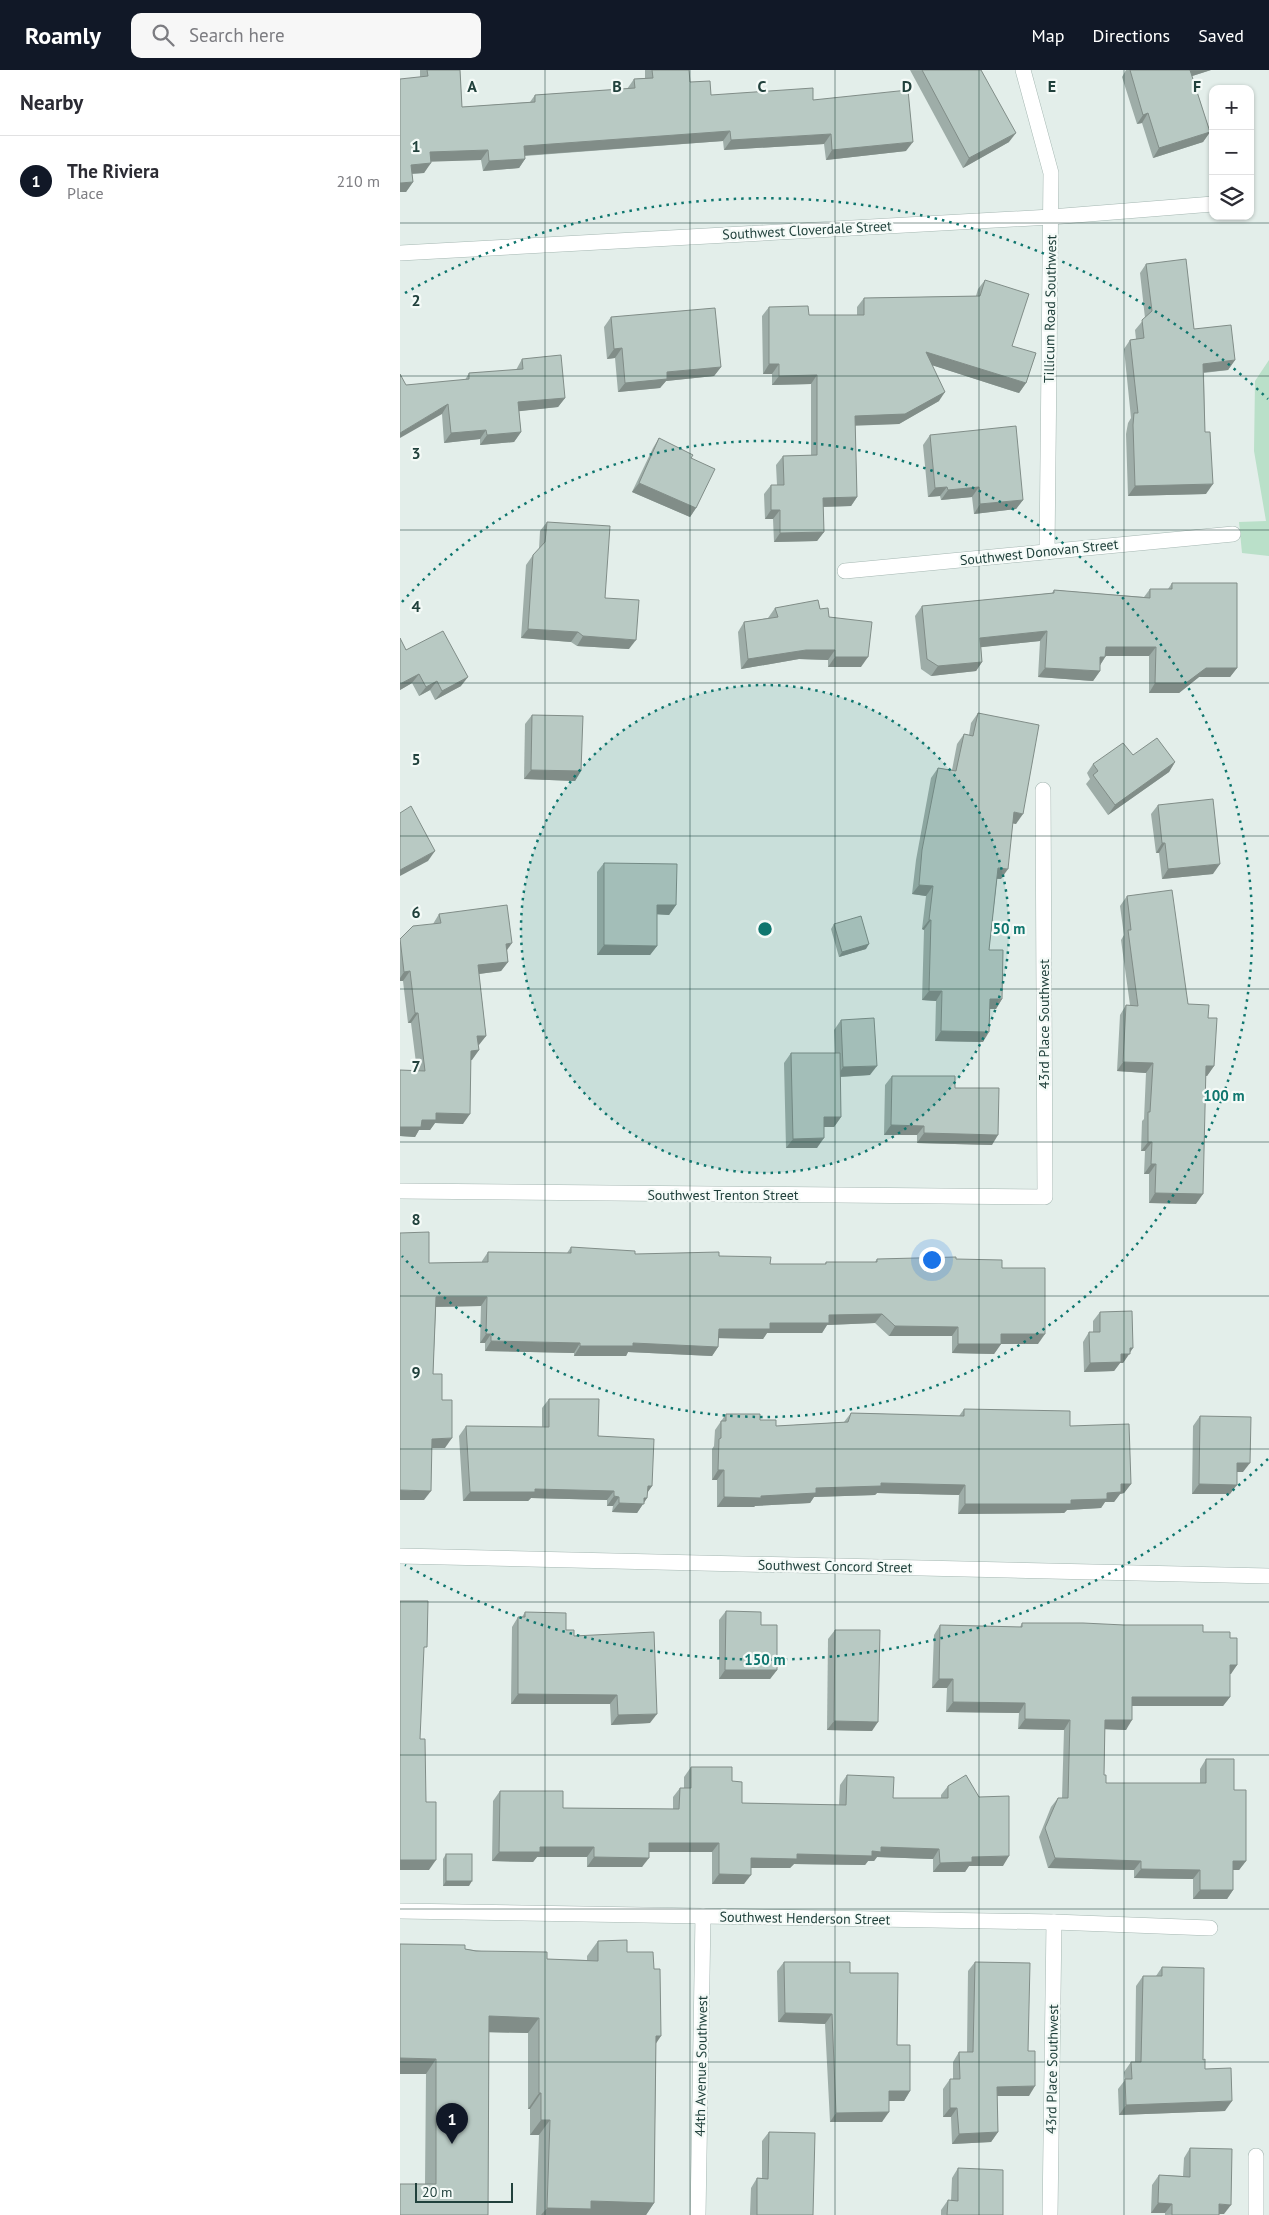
<!DOCTYPE html>
<html lang="en">
<head>
<meta charset="utf-8">
<style>
  :root { --surface:#fff; --page:#f7f7f7; --text:#2b2b33; --muted:#7c7c81; --line:#e1e1e2; --accent:#111827 }
  body { margin:0; font-family:"PT Sans",sans-serif; background:var(--page); color:var(--text) }
  .controls { position:absolute; right:15px; top:15px; display:grid; overflow:hidden; border-radius:10px; box-shadow:0 1px 4px #0004 }
  .controls button { width:45px; height:45px; display:grid; place-items:center; padding:0; border:0; border-bottom:1px solid var(--line); background:var(--surface); color:var(--text); font:25px sans-serif }
  .scale { position:absolute; left:15px; bottom:12px; width:98px; box-sizing:border-box; padding-left:5px; border:2px solid #21413c; border-top:0; font-size:14px; line-height:18px; white-space:nowrap; color:#21413c; -webkit-text-stroke:4px #f4faf7; paint-order:stroke }
  .you { position:absolute; left:531px; top:1189px; width:18px; height:18px; margin:-12px; border:4px solid #fff; border-radius:50%; background:#1a73e8; box-shadow:0 0 0 8px #1a73e833 }
  .badge { display:grid; place-items:center; width:32px; height:32px; border-radius:50%; background:var(--accent); color:#fff; font-size:16px; font-weight:700 }
  .pin { position:absolute; translate:-50% -41px; filter:drop-shadow(0 1px 2px #0008) }
  .pin::after { content:''; position:absolute; top:26px; width:18px; height:15px; background:inherit; clip-path:polygon(0 0,100% 0,50% 100%) }
  .list { margin:0; padding:0; list-style:none }
  h2 { display:flex; justify-content:space-between; align-items:center; height:65px; margin:0; padding:0 20px; font-size:21px }
  h2 small { font-size:16px; font-weight:400; color:var(--muted) }
  .list li { display:grid; grid-template-columns:32px 1fr auto; gap:15px; align-items:center; box-sizing:border-box; height:90px; padding:0 20px; border-top:1px solid var(--line) }
  .list b { display:block; font-size:19px; white-space:nowrap }
  .list p { margin:0; font-size:16px; white-space:nowrap; color:var(--muted) }
  .list em { font-size:16px; font-style:normal; color:var(--muted) }
  .icon { flex:none; width:28px; height:28px; fill:none; stroke:currentColor; stroke-width:2; stroke-linecap:round; stroke-linejoin:round }
  .map { position:relative; flex:none; width:869px; height:2145px; overflow:hidden }
  header { display:flex; align-items:center; gap:30px; box-sizing:border-box; height:70px; padding:0 25px; background:var(--accent); color:#fff }
  header strong { font-size:24px }
  nav { display:flex; gap:28px; margin-inline-start:auto; font-size:18px }
  .search { width:350px; height:45px; background:var(--page); display:flex; align-items:center; gap:12px; box-sizing:border-box; padding:0 18px; border-radius:10px; color:var(--muted); font-size:19px }
  main { display:flex }
  aside { flex:1; background:var(--surface) }
  .map>svg:first-child { display:block }
</style>
</head>
<body>
<header>
<strong>Roamly</strong>
<div class="search"><svg class="icon" aria-label="search" viewBox="0 0 24 24"><circle cx="10" cy="10" r="6"/><path d="M15 15l6 6"/></svg>Search here</div>
<nav><a>Map</a><a>Directions</a><a>Saved</a></nav>
</header>
<main>
<aside>
<h2>Nearby<small></small></h2>
<ul class="list">
<li><span class="badge">1</span><div><b>The Riviera</b><p>Place</p></div><em>210 m</em></li>
</ul>
</aside>
<div class="map">
<svg width="869" height="2145" viewBox="0 0 869 2145">
  <rect width="100%" height="100%" fill="#e3eeea"/>
  <path fill="#bae0c9" d="M869,290V486L842,483L839,452L866,451L854,381L855,311Z"/>
  <g fill="none" stroke-linecap="round" stroke-linejoin="round">
    <defs>
      <g id="minor">
        <path d="M623,0L651,103L647,482"/>
        <path d="M0,183L651,147L813,134"/>
        <path d="M445,501L833,464"/>
        <path d="M0,1121L645,1127L643,720"/>
        <path d="M0,1486L869,1506"/>
        <path d="M0,1841L654,1852L810,1858"/>
        <path d="M856,2086V2145"/>
        <path d="M298,2145L303,1846"/>
        <path d="M650,2145L654,1852"/>
      </g>
    </defs>
    <use href="#minor" stroke="#a5b7b2" stroke-width="16"/>
    <use href="#minor" stroke="#fff" stroke-width="15"/>
  </g>
  <g fill="#9eada8">
    <path d="M20,0H60L62,37L130,32L135,25L227,19L234,9L245,8V0H289L290,12L311,25L413,30L506,81L426,90L424,74L324,80L323,71L125,86V89L119,98L83,101L81,90L31,91L24,103L12,104L13,112L6,122L20,7Z"/>
    <path d="M510,0H581L609,72L563,98Z"/>
    <path d="M726,0H811L792,6L810,62L803,72L753,88L742,53L737,54L722,7Z"/>
    <path d="M746,194L794,259L835,290L828,300L804,303L806,424L728,426L726,364L728,353L731,348L724,279L730,270L736,269L735,260L745,248L740,203Z"/>
    <path d="M585,210L612,276L626,313L619,323L532,295L539,331L499,354L455,355L457,427L451,436L423,437L424,462L417,471L374,472L373,449H365L364,424L371,415H377L376,395L383,386L411,385V314L372,315V304H363L362,246L369,237L409,245H457V237L464,228L576,226L578,219Z"/>
    <path d="M211,247L321,297L314,306L266,311L260,318L218,322L215,288L207,289L204,257Z"/>
    <path d="M122,289L165,328L158,337L119,341L121,362L114,372L80,375V369L44,373L42,344L6,315L65,310L69,303L116,300Z"/>
    <path d="M530,365L623,430L616,439L574,444L572,427L541,430L540,426L528,427L523,375Z"/>
    <path d="M259,368L291,388L296,438L290,447L232,422L253,378Z"/>
    <path d="M147,452L205,528L229,579L177,576L171,572L121,568L126,495L133,485L139,479L140,461Z"/>
    <path d="M772,513L837,598L830,607H799L779,623H749V586H706L700,595V601L693,611L638,607L640,571L581,577L582,592L576,601L531,606L521,599L515,546L522,536L652,523L654,520L744,527L750,519H768Z"/>
    <path d="M375,538L420,539L429,547L461,597H428V590L399,589L341,599L338,562L344,552L368,548Z"/>
    <path d="M0,568L6,580L61,616L35,630L30,620L19,626L12,613L0,620Z"/>
    <path d="M578,643L616,754L612,753L601,809H597L589,880L602,929L596,939H590L583,972L535,971L536,931L522,930L524,860L522,859L526,826L512,824L516,790L531,708L538,698L552,700L557,674L564,664L569,665L571,653Z"/>
    <path d="M132,645L181,701L175,711L124,709L125,654Z"/>
    <path d="M733,685L775,692L769,702L708,745L686,714L690,709L687,703L693,694Z"/>
    <path d="M758,735L813,804L762,809L759,783H756L751,744Z"/>
    <path d="M204,793L276,835L269,845L257,844V876L250,885H197V802Z"/>
    <path d="M727,826L788,934L808,948L814,996L807,1006H806L796,1134L749,1133V1104H744L745,1081H741L742,1051L744,1049L746,1003L717,1001L720,945L726,935H730L721,870L724,865L720,836Z"/>
    <path d="M39,844L107,881L108,892L101,901L79,904L86,966L78,975L79,980L71,990L63,1054L35,1053L30,1060H19L15,1067L0,1066V1000L17,1001L11,953H8L3,911H0V869L33,854Z"/>
    <path d="M434,854L466,879L439,887L431,859Z"/>
    <path d="M441,950L470,1005L440,1007L441,1047L434,1057H424L417,1078H386L384,993L391,983H435L434,960Z"/>
    <path d="M492,1006L592,1075L517,1073V1065H484L485,1015Z"/>
    <path d="M171,1177L235,1184L319,1186L370,1194H425L426,1192H475L477,1189H556L602,1198L638,1274H601L594,1284L552,1283V1266H489L475,1253L427,1255L422,1263H367L363,1269L318,1268V1277L312,1286L228,1282L226,1286H174V1283L85,1281V1273H80L81,1236L36,1237L33,1304L42,1330L45,1378H32L24,1430L29,1193L82,1192V1191L88,1182L167,1183Z"/>
    <path d="M700,1242L730,1283L723,1293H720L714,1301L684,1302L683,1272L689,1262H693V1251Z"/>
    <path d="M149,1329L198,1366L252,1416L247,1423V1428L237,1443L212,1442L213,1436H207V1430L131,1428L128,1431H63L59,1366L66,1356L142,1357V1338Z"/>
    <path d="M564,1339L670,1356L731,1414L724,1423L720,1424L714,1432H705L701,1438L667,1440L664,1443L558,1444L559,1425L477,1423L475,1425L414,1427L410,1433L355,1436L354,1437H317V1410H312V1379L314,1376L315,1360L326,1344L360,1350L376,1356L444,1352L451,1343L559,1346Z"/>
    <path d="M800,1346L843,1402H837L830,1424H792L793,1356Z"/>
    <path d="M326,1541L361,1555L377,1600L370,1609H319V1550Z"/>
    <path d="M125,1542L166,1560L174,1566L250,1653L211,1655L210,1634H111L112,1557L118,1547H122Z"/>
    <path d="M622,1553L803,1562L830,1568L837,1595L830,1604V1627L823,1636H732L726,1660L705,1659L704,1705L706,1713H800V1699L806,1689L834,1720L846,1791L839,1800H833V1820L827,1829H793V1809L734,1808V1800L648,1798L639,1767L651,1737L658,1728H662L664,1660L618,1659L619,1643L546,1642L547,1618H532L534,1565L540,1555L620,1557Z"/>
    <path d="M435,1560L472,1661L427,1660L428,1569Z"/>
    <path d="M291,1697L332,1711L342,1733L439,1735L440,1715L447,1705L493,1728H541V1725L548,1716L603,1796H569L565,1802H533V1789L477,1787L474,1791H468L465,1795L394,1794L390,1798H351L344,1814H312V1782H249L242,1797H187V1787H137L133,1792L92,1791L93,1731L100,1721L163,1738L273,1739V1727L280,1718H284V1707Z"/>
    <path d="M46,1784L69,1816H43V1789Z"/>
    <path d="M198,1871L227,1882L256,1974L254,2133L246,2145H136L139,2065H130V2039H128V1963L89,1962L88,2145L25,2114L26,2004H0V1874L65,1879L147,1889L187,1890V1886Z"/>
    <path d="M384,1892L450,1903L497,1975L510,2021L504,2031H489L482,2052H430L425,1954L378,1952L377,1901Z"/>
    <path d="M575,1892L628,1981L629,2026H597L598,2062L591,2072L552,2074L551,2047H543V2019L550,2009H553V1992L559,1982H567L568,1901Z"/>
    <path d="M762,1897L803,1990L805,1999L825,2041L719,2045L718,2019L725,2010L724,2002L731,1992H735L736,1916L743,1906H756Z"/>
    <path d="M369,2062L413,2145H350L351,2118L357,2108H362V2071Z"/>
    <path d="M790,2078L824,2144L765,2145V2143H751L752,2115L759,2105L783,2106L784,2088Z"/>
    <path d="M558,2098L603,2145H541V2140L548,2130L551,2131L552,2108Z"/>
  </g>
  <g fill="#818d88">
    <path d="M789,0H811L783,9Z"/>
    <path d="M748,43L742,53L737,54L743,45Z"/>
    <path d="M330,61L323,71L117,86L124,76Z"/>
    <path d="M810,62L803,72L753,88L759,78Z"/>
    <path d="M616,63L609,72L563,98L569,88Z"/>
    <path d="M431,64L424,74L324,80L331,70Z"/>
    <path d="M513,72L506,81L426,90L432,80Z"/>
    <path d="M88,80L81,90L23,92L30,82Z"/>
    <path d="M125,89L119,98L83,101L89,91Z"/>
    <path d="M31,93L24,103L5,104L11,95Z"/>
    <path d="M13,112L6,122H0V113Z"/>
    <path d="M222,278L215,288L207,289L214,279Z"/>
    <path d="M526,282L626,313L619,323L519,291Z"/>
    <path d="M835,290L828,300L797,303L803,294Z"/>
    <path d="M369,294H379L372,304H363Z"/>
    <path d="M321,297L314,306L266,311L260,318L218,322L225,313L267,302Z"/>
    <path d="M417,305L411,314L372,315L379,306Z"/>
    <path d="M545,322L539,331L499,354L448,356L455,346Z"/>
    <path d="M165,328L158,337L112,342L118,332Z"/>
    <path d="M48,334L42,344L0,368V363Z"/>
    <path d="M86,360L80,369L44,373L51,363Z"/>
    <path d="M121,362L114,372L80,375L87,365Z"/>
    <path d="M239,413L296,438L290,447L232,422Z"/>
    <path d="M813,414L806,424L728,426L735,416Z"/>
    <path d="M547,417L540,426L528,427L535,418Z"/>
    <path d="M579,417L572,427L541,430L548,420Z"/>
    <path d="M457,427L451,436L416,437L423,428Z"/>
    <path d="M623,430L616,439L574,444L580,434Z"/>
    <path d="M371,440H380L373,449H365Z"/>
    <path d="M424,462L417,471L374,472L380,463Z"/>
    <path d="M128,559L178,562L171,572L121,568Z"/>
    <path d="M647,561L640,571L574,578L580,568Z"/>
    <path d="M183,566L236,570L229,579L177,576Z"/>
    <path d="M706,577H756L749,586H699Z"/>
    <path d="M406,580H435L428,590L399,589L341,599L348,589Z"/>
    <path d="M435,587H468L461,597H428Z"/>
    <path d="M700,587H705L699,597Z"/>
    <path d="M582,592L576,601L531,606L538,596Z"/>
    <path d="M645,598L700,601L693,611L638,607Z"/>
    <path d="M806,598H837L830,607H799L779,623H749L755,613Z"/>
    <path d="M19,604L12,613L0,620V614Z"/>
    <path d="M68,607L61,616L35,630L42,621Z"/>
    <path d="M37,611L30,620L19,626L26,617Z"/>
    <path d="M775,692L769,702L708,745L715,735Z"/>
    <path d="M131,700L181,701L175,711L124,709Z"/>
    <path d="M614,742L623,744L616,754L607,752Z"/>
    <path d="M762,773H765L759,783H756Z"/>
    <path d="M35,781L28,791L0,806V800Z"/>
    <path d="M820,794L813,804L762,809L768,799Z"/>
    <path d="M598,798L608,799L601,809L591,808Z"/>
    <path d="M519,815L533,816L526,826L512,824Z"/>
    <path d="M257,835H276L269,845L251,844Z"/>
    <path d="M529,850H531L524,860L522,859Z"/>
    <path d="M112,873L105,883L106,874Z"/>
    <path d="M469,874L466,879L439,887L442,882Z"/>
    <path d="M204,875L257,876L250,885H197Z"/>
    <path d="M108,892L101,901L71,905L78,895Z"/>
    <path d="M10,901L3,911H0V908L4,902Z"/>
    <path d="M529,921H542L536,931L522,930Z"/>
    <path d="M590,929H602L596,939H583Z"/>
    <path d="M15,943H18L11,953H8Z"/>
    <path d="M541,961L589,962L583,972L535,971Z"/>
    <path d="M77,966H86L79,975L70,976Z"/>
    <path d="M79,980L72,990L65,991L71,981Z"/>
    <path d="M723,992L753,993L746,1003L717,1001Z"/>
    <path d="M477,996L470,1005L437,1007L443,997Z"/>
    <path d="M806,996H814L807,1006L799,1005Z"/>
    <path d="M36,1043L70,1044L63,1054L35,1053L30,1060H19L15,1067L0,1066V1057L22,1050Z"/>
    <path d="M424,1047H441L434,1057H417Z"/>
    <path d="M491,1055L524,1056L517,1065H484Z"/>
    <path d="M524,1063L598,1065L592,1075L517,1073Z"/>
    <path d="M424,1068L417,1078H386L393,1069Z"/>
    <path d="M748,1072H752L745,1081H741Z"/>
    <path d="M751,1094H756L749,1104H744Z"/>
    <path d="M755,1123L803,1124L796,1134L749,1133Z"/>
    <path d="M36,1227H87L81,1236L29,1237Z"/>
    <path d="M482,1244L475,1253L427,1255L422,1263H367L363,1269L312,1268L319,1259L370,1253L429,1245Z"/>
    <path d="M495,1256L558,1257L552,1266H489Z"/>
    <path d="M86,1264H91L85,1273H80Z"/>
    <path d="M601,1264H645L638,1274H594Z"/>
    <path d="M91,1271L180,1273L174,1283L85,1281Z"/>
    <path d="M233,1273L318,1277L312,1286L228,1282L226,1286H174L180,1276Z"/>
    <path d="M558,1274H601L594,1284L552,1283Z"/>
    <path d="M730,1278H733L723,1293H720L714,1301L684,1302L690,1293L721,1284Z"/>
    <path d="M52,1368L45,1378H25L32,1369Z"/>
    <path d="M837,1393H850L843,1402H831Z"/>
    <path d="M318,1400H324L317,1410H312Z"/>
    <path d="M481,1413L565,1415L559,1425L477,1423L475,1425L414,1427L410,1433L355,1436L354,1437H317L324,1427L361,1426L416,1418Z"/>
    <path d="M721,1414H731L724,1423L720,1424L714,1432H705L701,1438L667,1440L664,1443L558,1444L565,1434L671,1430L707,1423Z"/>
    <path d="M799,1414L837,1415L830,1424H792Z"/>
    <path d="M248,1416H252L245,1426Z"/>
    <path d="M135,1419L214,1421L207,1430L131,1428L128,1431H63L70,1422Z"/>
    <path d="M0,1420L31,1421L24,1430H0Z"/>
    <path d="M214,1426L219,1427L213,1436H207Z"/>
    <path d="M244,1428H247L237,1443L212,1442L219,1433Z"/>
    <path d="M830,1595H837L831,1604H823Z"/>
    <path d="M325,1600H377L370,1609H319Z"/>
    <path d="M539,1609H553L547,1618H532Z"/>
    <path d="M118,1624L217,1625L210,1634H111Z"/>
    <path d="M732,1627H830L823,1636H726Z"/>
    <path d="M553,1632L625,1633L619,1643L546,1642Z"/>
    <path d="M257,1644L250,1653L211,1655L218,1645Z"/>
    <path d="M625,1649L670,1650L664,1660L618,1659Z"/>
    <path d="M705,1650H732L726,1660L699,1659Z"/>
    <path d="M434,1651L478,1652L472,1661L427,1660Z"/>
    <path d="M249,1773H319L312,1782H242Z"/>
    <path d="M140,1777H194L187,1787H137L133,1792L92,1791L99,1782Z"/>
    <path d="M481,1777L539,1779L533,1789L477,1787L474,1791H468L465,1795L394,1794L390,1798H344L351,1788L397,1784L472,1781Z"/>
    <path d="M609,1786L603,1796H569L565,1802H533L540,1793L572,1787Z"/>
    <path d="M194,1787L249,1788L242,1797H187Z"/>
    <path d="M655,1788L741,1791L734,1800L648,1798Z"/>
    <path d="M0,1790H36L29,1800H0Z"/>
    <path d="M833,1791H846L839,1800H826Z"/>
    <path d="M741,1799L800,1800L793,1809L734,1808Z"/>
    <path d="M319,1804L351,1805L344,1814H312Z"/>
    <path d="M46,1811H72L69,1816H43Z"/>
    <path d="M800,1820H833L827,1829H793Z"/>
    <path d="M385,1943L432,1944L425,1954L378,1952Z"/>
    <path d="M89,1946L139,1948L128,1963L79,1962Z"/>
    <path d="M256,1966H261L251,1981Z"/>
    <path d="M0,1988L36,1989L26,2004H0Z"/>
    <path d="M635,2016L629,2026H590L597,2017Z"/>
    <path d="M489,2021H510L504,2031H482Z"/>
    <path d="M139,2023H141L130,2039H128Z"/>
    <path d="M832,2031L825,2041L719,2045L726,2035Z"/>
    <path d="M550,2038H557L551,2047H543Z"/>
    <path d="M489,2042L482,2052H430L436,2043Z"/>
    <path d="M141,2050H150L139,2065H130Z"/>
    <path d="M598,2062L591,2072L552,2074L559,2064Z"/>
    <path d="M191,2131L254,2133L246,2145H141L147,2138Z"/>
    <path d="M758,2133L772,2134L765,2143H751Z"/>
    <path d="M819,2134L831,2135L824,2144H813Z"/>
  </g>
  <g fill="#b8c9c3" stroke="#818d88">
    <path d="M27,0H60L62,37L135,32V25L235,18L234,9L253,8L252,0H289L290,12L310,11L311,25L413,18V30L508,20L513,72L432,80L431,64L331,70L330,61L124,76L125,89L89,91L88,80L30,82L31,93L11,95L13,112L0,113V9L28,6Z"/>
    <path d="M522,0H581L616,63L569,88Z"/>
    <path d="M730,0H790L810,62L759,78L748,43L743,45Z"/>
    <path d="M786,189L794,259L831,255L835,290L803,294L805,362H810L813,414L735,416L733,355L734,343H738L730,270L744,268L742,250L752,241L746,194Z"/>
    <path d="M585,210L629,224L612,276L636,283L626,313L526,282L545,322L505,344L455,346L457,427L423,428L424,462L380,463V440H371V415H384L383,386L417,385V305L379,306V294H369V237L408,236L409,245H464V228L580,226Z"/>
    <path d="M315,238L321,297L267,302V309L225,313L222,278L214,279L211,247Z"/>
    <path d="M161,285L165,328L118,332L121,362L87,365L86,360L51,363L48,334L0,363V304L6,315L69,309V303L123,299L122,289Z"/>
    <path d="M616,356L623,430L580,434L579,417L548,420L547,417L535,418L530,365Z"/>
    <path d="M259,368L293,385L291,388L315,399L296,438L239,413Z"/>
    <path d="M147,452L210,456L205,528L239,530L236,570L183,566L178,562L128,559L133,485L145,472Z"/>
    <path d="M772,513H837V598H806L786,613H755L756,577H706L705,587H700V601L645,598L647,561L580,568L582,592L538,596L527,589L522,536L654,523V520L750,528V519H772Z"/>
    <path d="M418,530L420,539L428,538L429,547L472,552L468,587H435V580H406L348,589L344,552L378,547L375,538Z"/>
    <path d="M43,561L68,607L42,621L37,611L26,617L19,604L0,614V568L6,580Z"/>
    <path d="M578,643L639,655L623,744L614,742L608,799L598,798L589,880H603L602,929H590L589,962L541,961L542,921H529L531,850H529L533,816L519,815L522,780L538,698L556,701L564,664L573,666Z"/>
    <path d="M132,645L183,646L181,701L131,700Z"/>
    <path d="M757,668L775,692L715,735L693,705L698,701L693,694L723,673L733,685Z"/>
    <path d="M813,729L820,794L768,799L765,773H762L758,735Z"/>
    <path d="M11,736L35,781L0,800V743Z"/>
    <path d="M204,793L277,794L276,835H257V876L204,875Z"/>
    <path d="M772,820L788,934L809,935L808,948H817L814,996H806L803,1124L755,1123L756,1094H751L752,1072H748V1042H750L753,993L723,992L726,935L738,936L728,860H731L727,826Z"/>
    <path d="M107,835L112,873L106,874L108,892L78,895L86,966H77L79,980L71,981L70,1044L36,1043V1050H22L21,1057H0V1000L25,1001L18,943H15L10,901L4,902L0,869L13,856L41,853L39,844Z"/>
    <path d="M461,846L469,874L442,882L434,854Z"/>
    <path d="M474,948L477,996L443,997L441,950Z"/>
    <path d="M391,983H440L441,1047H424V1068L393,1069Z"/>
    <path d="M492,1006H555V1018H599L598,1065L524,1063V1056L491,1055Z"/>
    <path d="M29,1162V1193L88,1192V1182L171,1183V1177L235,1181V1184L319,1182V1186L371,1187L370,1194H426V1192H477V1189L556,1187V1189L602,1190V1198H645V1264H601V1274H558V1257L495,1256L482,1244L429,1245V1253H370V1259H319L318,1277L233,1273V1276H180V1273L91,1271V1264H86L87,1227H36L33,1304H42V1330H52V1368L32,1369L31,1421L0,1420V1163Z"/>
    <path d="M732,1241L733,1278H730V1284H721V1292L690,1293L689,1262H700V1242Z"/>
    <path d="M149,1329H199L198,1366L254,1369L252,1416H248L247,1428H244V1434L219,1433V1427L214,1426V1421L135,1419V1422H70L66,1356L149,1357Z"/>
    <path d="M564,1339L670,1341V1356L729,1354L731,1414H721V1422L707,1423V1429L671,1430V1434H565V1415L481,1413V1416L416,1418V1423L361,1426V1428L324,1427V1400H318L319,1369L321,1368V1351H326V1344H360V1350H376V1356L448,1352L451,1343L564,1346Z"/>
    <path d="M800,1346L851,1347L850,1393H837V1415L799,1414Z"/>
    <path d="M0,1531H28L27,1577H24L20,1669H25L26,1732H36V1790H0Z"/>
    <path d="M326,1541L361,1542V1555H377V1600H325Z"/>
    <path d="M125,1542L166,1543V1560H174V1566L254,1562L257,1644L218,1645L217,1625L118,1624V1547H125Z"/>
    <path d="M622,1553H683L724,1555H803V1562H830V1568H837V1595H830V1627H732V1650H705L704,1705H706V1713H806V1689H834V1720H846V1791H833V1820H800V1800L741,1799V1791L655,1788L645,1758L658,1728H668L670,1650L625,1649V1633L553,1632V1609H539L540,1555L622,1557Z"/>
    <path d="M435,1560H480L478,1652L434,1651Z"/>
    <path d="M291,1697H332V1711L342,1712V1733L446,1735L447,1705L494,1707L493,1728H548V1716L566,1705L579,1727L609,1726V1786L572,1787V1792L540,1793L539,1779L481,1777V1782L472,1781V1786L397,1784V1789L351,1788V1805L319,1804V1773H249V1788L194,1787V1777H140V1782H99L100,1721H163V1738L279,1739L280,1718H291Z"/>
    <rect x="46" y="1784" width="26" height="27"/>
    <path d="M227,1870V1882H253L254,1899H260L261,1966H256L254,2133L191,2131V2139L147,2138L150,2050H141V2023H139V1948L89,1946L88,2145H0V2114H36V1989L0,1988V1874L65,1875V1879L76,1881L147,1882V1889L198,1891V1871Z"/>
    <path d="M384,1892H450V1903H498L497,1975H510V2021H489V2042L436,2043L432,1944L385,1943Z"/>
    <path d="M575,1892L630,1893L628,1981H635V2016L597,2017L598,2062L559,2064L557,2038H550V2009H560L559,1982H573Z"/>
    <path d="M762,1897L804,1898L803,1990L805,1989V1999L831,1998L832,2031L726,2035L725,2009H732L731,1992H741L743,1906H762Z"/>
    <path d="M369,2062L415,2063L413,2145H357V2108L368,2109Z"/>
    <path d="M790,2078L832,2079L831,2135L819,2134V2145H772V2134L758,2133L759,2105L790,2107Z"/>
    <path d="M558,2098L603,2100V2145H547L548,2130L558,2131Z"/>
  </g>
  <path fill="none" stroke="#21413c" stroke-width="1" stroke-opacity="0.55" d="M145,0V2145M290,0V2145M435,0V2145M579,0V2145M724,0V2145M0,153H869M0,306H869M0,460H869M0,613H869M0,766H869M0,919H869M0,1072H869M0,1226H869M0,1379H869M0,1532H869M0,1685H869M0,1839H869M0,1992H869"/>
  <circle cx="365" cy="859" r="244" fill="#0f766e" fill-opacity=".12"/>
  <g fill="none" stroke="#0f766e" stroke-width="2.5" stroke-dasharray="2.5 5">
    <circle cx="365" cy="859" r="244"/>
    <path d="M2 532A488 488 0 1 1 2 1186"/>
    <path d="M868 1389A731 731 0 0 1 5 1495M5 223A731 731 0 0 1 868 329"/>
  </g>
  <g text-anchor="middle" stroke-width="4.5" stroke-linejoin="round" paint-order="stroke">
    <g font-size="14" fill="#21413c" stroke="#f4faf7">
      <text transform="translate(407 160) rotate(-3)" y="5">Southwest Cloverdale Street</text>
      <text transform="translate(650 239) rotate(-89)" y="5">Tillicum Road Southwest</text>
      <text transform="translate(639 482) rotate(-6)" y="5">Southwest Donovan Street</text>
      <text transform="translate(644 954) rotate(-90)" y="5">43rd Place Southwest</text>
      <text x="323" y="1130">Southwest Trenton Street</text>
      <text transform="translate(435 1496) rotate(1)" y="5">Southwest Concord Street</text>
      <text transform="translate(405 1848) rotate(1)" y="5">Southwest Henderson Street</text>
      <text transform="translate(301 1996) rotate(-89)" y="5">44th Avenue Southwest</text>
      <text transform="translate(652 1999) rotate(-89)" y="5">43rd Place Southwest</text>
    </g>
  </g>
  <g font-size="16" text-anchor="middle" font-weight="bold" fill="#21413c" stroke="#f4faf7" stroke-width="4.5" stroke-linejoin="round" paint-order="stroke">
    <text x="72" y="22">A</text>
    <text x="217" y="22">B</text>
    <text x="362" y="22">C</text>
    <text x="507" y="22">D</text>
    <text x="652" y="22">E</text>
    <text x="797" y="22">F</text>
    <text x="16" y="82">1</text>
    <text x="16" y="236">2</text>
    <text x="16" y="389">3</text>
    <text x="16" y="542">4</text>
    <text x="16" y="695">5</text>
    <text x="16" y="848">6</text>
    <text x="16" y="1002">7</text>
    <text x="16" y="1155">8</text>
    <text x="16" y="1308">9</text>
  </g>
  <circle cx="365" cy="859" r="8" fill="#0f766e" stroke="#f4faf7" stroke-width="2.5"/>
  <g font-size="15" text-anchor="middle" font-weight="bold" fill="#0f766e" stroke="#f4faf7" stroke-width="4.5" stroke-linejoin="round" paint-order="stroke">
    <text x="609" y="864">50 m</text>
    <text x="824" y="1031">100 m</text>
    <text x="365" y="1595">150 m</text>
  </g>
</svg>
<div class="controls">
<button>+</button>
<button>−</button>
<button><svg class="icon" aria-label="layers" viewBox="0 0 24 24"><path d="M12 4l9 5-9 5-9-5zM3 14l9 5 9-5"/></svg></button>
</div>
<div class="scale">20 m</div>
<div class="you"></div>
<div class="pin badge" style="left:52px;top:2074px">1</div>
</div>
</main>
</body>
</html>
